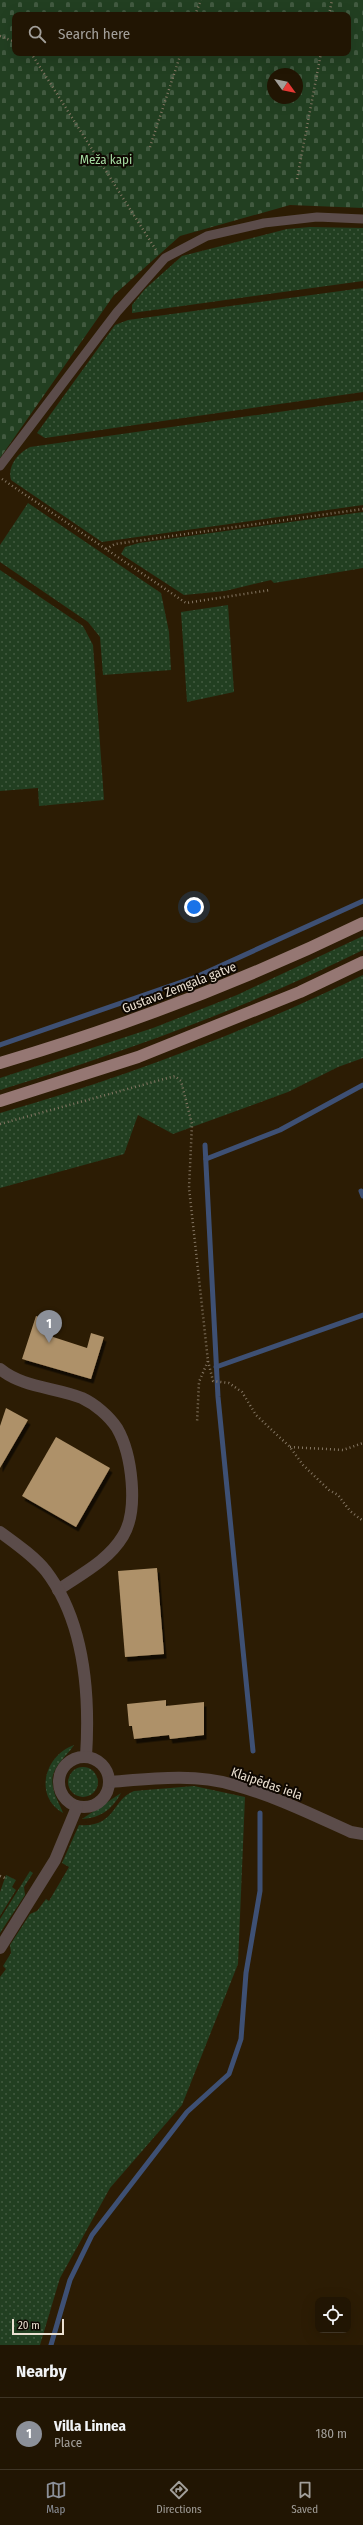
<!DOCTYPE html>
<html lang="en">
<head>
<meta charset="utf-8">
<style>
  :root { --surface:#211503; --page:#2d2212; --text:#f1f3f6; --muted:#a29f9a; --line:#3e3425; --accent:#8c9099 }
  body { margin:0; font-family:"Fira Sans Condensed",sans-serif; background:var(--page); color:var(--text) }
  .controls { position:absolute; right:12px; bottom:12px; display:grid; overflow:hidden; border-radius:8px; box-shadow:0 4px 16px #0002 }
  .controls button { width:36px; height:36px; display:grid; place-items:center; padding:0; border:0; border-bottom:1px solid var(--line); background:var(--surface); color:var(--text); font:20px sans-serif }
  .compass { position:absolute; left:267px; top:68px; width:36px; height:36px; border-radius:50%; background:var(--surface); box-shadow:0 4px 16px #0002; rotate:123deg }
  .scale { position:absolute; left:12px; bottom:10px; width:52px; box-sizing:border-box; padding-left:4px; border:2px solid #ebe0d1; border-top:0; font-size:11px; line-height:14px; white-space:nowrap; color:#ebe0d1; -webkit-text-stroke:3px #0f0802; paint-order:stroke }
  .you { position:absolute; left:194px; top:907px; width:14px; height:14px; margin:-10px; border:3px solid #fff; border-radius:50%; background:#1a73e8; box-shadow:0 0 0 6px #1a73e833 }
  .badge { display:grid; place-items:center; width:26px; height:26px; border-radius:50%; background:var(--accent); color:#fff; font-size:13px; font-weight:700 }
  .pin { position:absolute; translate:-50% -33px; filter:drop-shadow(0 1px 2px #0008) }
  .pin::after { content:''; position:absolute; top:21px; width:14px; height:12px; background:inherit; clip-path:polygon(0 0,100% 0,50% 100%) }
  .list { margin:0; padding:0; list-style:none }
  h2 { display:flex; justify-content:space-between; align-items:center; height:52px; margin:0; padding:0 16px; font-size:17px }
  h2 small { font-size:13px; font-weight:400; color:var(--muted) }
  .list li { display:grid; grid-template-columns:26px 1fr auto; gap:12px; align-items:center; box-sizing:border-box; height:72px; padding:0 16px; border-top:1px solid var(--line) }
  .list b { display:block; font-size:15px; white-space:nowrap }
  .list p { margin:0; font-size:13px; white-space:nowrap; color:var(--muted) }
  .list em { font-size:13px; font-style:normal; color:var(--muted) }
  .icon { flex:none; width:22px; height:22px; fill:none; stroke:currentColor; stroke-width:2; stroke-linecap:round; stroke-linejoin:round }
  .map { position:relative; flex:none; width:363px; height:2345px; overflow:hidden }
  .search { position:absolute; background:var(--surface); box-shadow:0 4px 16px #0002; left:12px; right:12px; top:12px; height:44px; display:flex; align-items:center; gap:10px; box-sizing:border-box; padding:0 14px; border-radius:8px; color:var(--muted); font-size:15px }
  .sheet { height:124px; background:var(--surface) }
  nav { display:flex; justify-content:space-around; align-items:center; box-sizing:border-box; height:56px; border-top:1px solid var(--line); background:var(--surface); font-size:11px; color:var(--muted) }
  nav a { display:grid; justify-items:center; gap:2px }
  nav .on { color:var(--accent) }
  .map>svg:first-child { display:block }
</style>
</head>
<body>
<div class="map">
<svg width="363" height="2345" viewBox="0 0 363 2345">
  <defs>
    <pattern id="grass-dots" width="8" height="8" patternUnits="userSpaceOnUse"><rect width="8" height="8" fill="#223f21"/><path d="M2 2h.1M6 6h.1" fill="none" stroke="#425a40" stroke-width="1.8" stroke-linecap="round"/></pattern>
    <pattern id="cemetery-stones" width="16" height="16" patternUnits="userSpaceOnUse"><rect width="16" height="16" fill="#223f21"/><path d="M2 7V4a2 2 0 0 1 4 0v3zM10 15v-3a2 2 0 0 1 4 0v3z" fill="#425a40"/></pattern>
    <filter id="shadow"><feDropShadow dx="2.5" dy="4.5" stdDeviation="0" flood-color="#0009"/></filter>
  </defs>
  <rect width="100%" height="100%" fill="#2c1c04"/>
  <g fill="url(#grass-dots)">
    <path d="M310,227L363,228V281L132,313V305L145,289L182,256L287,229Z"/>
    <path d="M363,288V392L45,438L37,433L115,325L128,320Z"/>
    <path d="M363,400V505L102,542L11,480C7,466 18,453 30,447Z"/>
    <path d="M28,503L161,593L169,632L171,670L103,675L100,637L88,622L0,562V545Z"/>
    <path d="M363,512V568L274,583L271,580L225,591L184,595L121,554L125,547L139,543Z"/>
    <path d="M0,570L83,626L93,645L104,800L39,806L38,788L0,791Z"/>
    <path d="M228,605L234,692L187,702L181,612Z"/>
    <path d="M363,936V950C246,1008 125,1052 0,1090V1078L153,1028L237,995Z"/>
    <path d="M363,975V1058L338,1067L288,1092L173,1134L138,1115L124,1154L0,1188V1113C125,1078 247,1031 363,975Z"/>
    <path d="M74,1745C65,1759 49,1768 53,1787C54,1796 60,1804 63,1813C33,1796 45,1755 74,1745Z"/>
    <circle cx="83" cy="1782" r="15"/>
    <path d="M194,1786L245,1797L238,1964L182,2105L110,2188L60,2278L40,2345H0V1977L6,1969L3,1966L11,1953L10,1945L30,1914L37,1911L46,1899L49,1901L69,1867L62,1863L79,1825C116,1828 112,1799 134,1791Z"/>
    <path d="M121,1793C112,1810 100,1818 82,1819Z"/>
    <path d="M30,1871L33,1873L24,1887L25,1895L0,1933V1919Z"/>
    <path d="M6,1875L16,1880L12,1887L16,1890L0,1916V1892Z"/>
  </g>
  <path fill="url(#cemetery-stones)" fill-rule="evenodd" d="M0,0H363V208L290,205L180,236L114,295L0,458ZM15,15H348V53H15ZM273,74H297V98H273Z"/>
  <g fill="none" stroke-linecap="round" stroke-linejoin="round">
    <g stroke="#3e5074" stroke-width="5">
      <path d="M0,1045L196,977L363,901"/>
      <path d="M205,1145L218,1397L253,1751"/>
      <path d="M206,1159L280,1130L363,1085"/>
      <path d="M361,1191L363,1196"/>
      <path d="M216,1367L363,1315"/>
      <path d="M51,2345L70,2280L92,2235L187,2112L229,2074L241,2039L246,1973L260,1891V1813"/>
    </g>
  </g>
  <g fill="#ae9169" filter="url(#shadow)">
    <path d="M36,1316L51,1321L47,1335L87,1348L91,1333L104,1337L91,1379L22,1359Z"/>
    <path d="M6,1408L28,1420L0,1468V1426Z"/>
    <path d="M56,1437L110,1468L76,1527L22,1496Z"/>
    <path d="M157,1568L164,1654L125,1657L118,1571Z"/>
    <path d="M166,1700V1706L204,1702V1735L170,1739L169,1735L134,1739L132,1726H129L127,1704Z"/>
  </g>
  <g fill="none" stroke-linecap="round" stroke-linejoin="round">
    <g stroke="#847663" stroke-width="2.5" stroke-dasharray="1 3" stroke-linecap="butt">
      <path d="M195,15L201,0"/>
      <path d="M329,15L332,0"/>
      <path d="M0,36L15,42"/>
      <path d="M31,53L156,250"/>
      <path d="M150,147L181,53"/>
      <path d="M297,179L321,53"/>
      <path d="M2,479L186,603L270,590"/>
      <path d="M106,549L115,544L363,509"/>
      <path d="M0,1124L175,1076L181,1081L192,1124L189,1188L208,1361L199,1382L197,1423"/>
      <path d="M208,1361L213,1381L229,1383L242,1392L256,1415L290,1447L303,1465L329,1490L338,1495L350,1511L363,1521"/>
      <path d="M290,1447L343,1450L363,1443"/>
      <path d="M0,1876L5,1878"/>
    </g>
    <path stroke="#5b4c4a" stroke-width="9" d="M0,466L117,312L165,258L207,236L264,223L317,217L363,219"/>
    <g stroke="#5b4c4a" stroke-width="12">
      <path d="M0,1369C23,1388 55,1387 82,1398C95,1404 109,1416 117,1428C132,1454 139,1510 123,1536C108,1561 81,1574 58,1590"/>
      <path d="M0,1532C15,1543 34,1556 46,1571C85,1622 90,1695 86,1757"/>
      <circle cx="84" cy="1782" r="25"/>
      <path d="M109,1782C149,1779 194,1773 234,1785C275,1796 313,1815 351,1832L363,1834"/>
      <path d="M0,1948L55,1860L77,1807"/>
    </g>
    <g stroke="#957773" stroke-width="12">
      <path d="M0,1063C125,1026 246,980 363,923"/>
      <path d="M0,1101L138,1057L300,992L363,962"/>
    </g>
  </g>
  <g text-anchor="middle" stroke-width="4" stroke-linejoin="round" paint-order="stroke">
    <g font-size="13" fill="#a4d9a0" stroke="#0f0802">
      <text x="106" y="164">Meža kapi</text>
    </g>
    <g font-size="13" fill="#ebe0d1" stroke="#0f0802">
      <text transform="translate(179 987) rotate(-21)" y="5">Gustava Zemgala gatve</text>
      <text transform="translate(267 1783) rotate(19)" y="5">Klaipēdas iela</text>
    </g>
  </g>
</svg>
<div class="controls">
<button><svg class="icon" aria-label="locate" viewBox="0 0 24 24"><circle cx="12" cy="12" r="6"/><path d="M12 2v4M12 18v4M2 12h4M18 12h4"/></svg></button>
</div>
<svg class="compass" viewBox="-18 -18 36 36"><path d="M0-13l5 13h-10z" fill="#e53935"/><path d="M0 13l5-13h-10z" fill="#a29f9a"/></svg>
<div class="scale">20 m</div>
<div class="you"></div>
<div class="pin badge" style="left:49px;top:1343px">1</div>
<div class="search"><svg class="icon" aria-label="search" viewBox="0 0 24 24"><circle cx="10" cy="10" r="6"/><path d="M15 15l6 6"/></svg>Search here</div>
</div>
<section class="sheet">
<h2>Nearby<small></small></h2>
<ul class="list">
<li><span class="badge">1</span><div><b>Villa Linnea</b><p>Place</p></div><em>180 m</em></li>
</ul>
</section>
<nav>
<a class="on"><svg class="icon" aria-label="map" viewBox="0 0 24 24"><path d="M3 6l6-2 6 2 6-2v14l-6 2-6-2-6 2zM9 4v14M15 6v14"/></svg>Map</a>
<a><svg class="icon" aria-label="directions" viewBox="0 0 24 24"><path d="M12 3l9 9-9 9-9-9zM9 14v-3h6M13 9l2 2-2 2"/></svg>Directions</a>
<a><svg class="icon" aria-label="saved" viewBox="0 0 24 24"><path d="M7 4h10v16l-5-4-5 4z"/></svg>Saved</a>
</nav>
</body>
</html>
